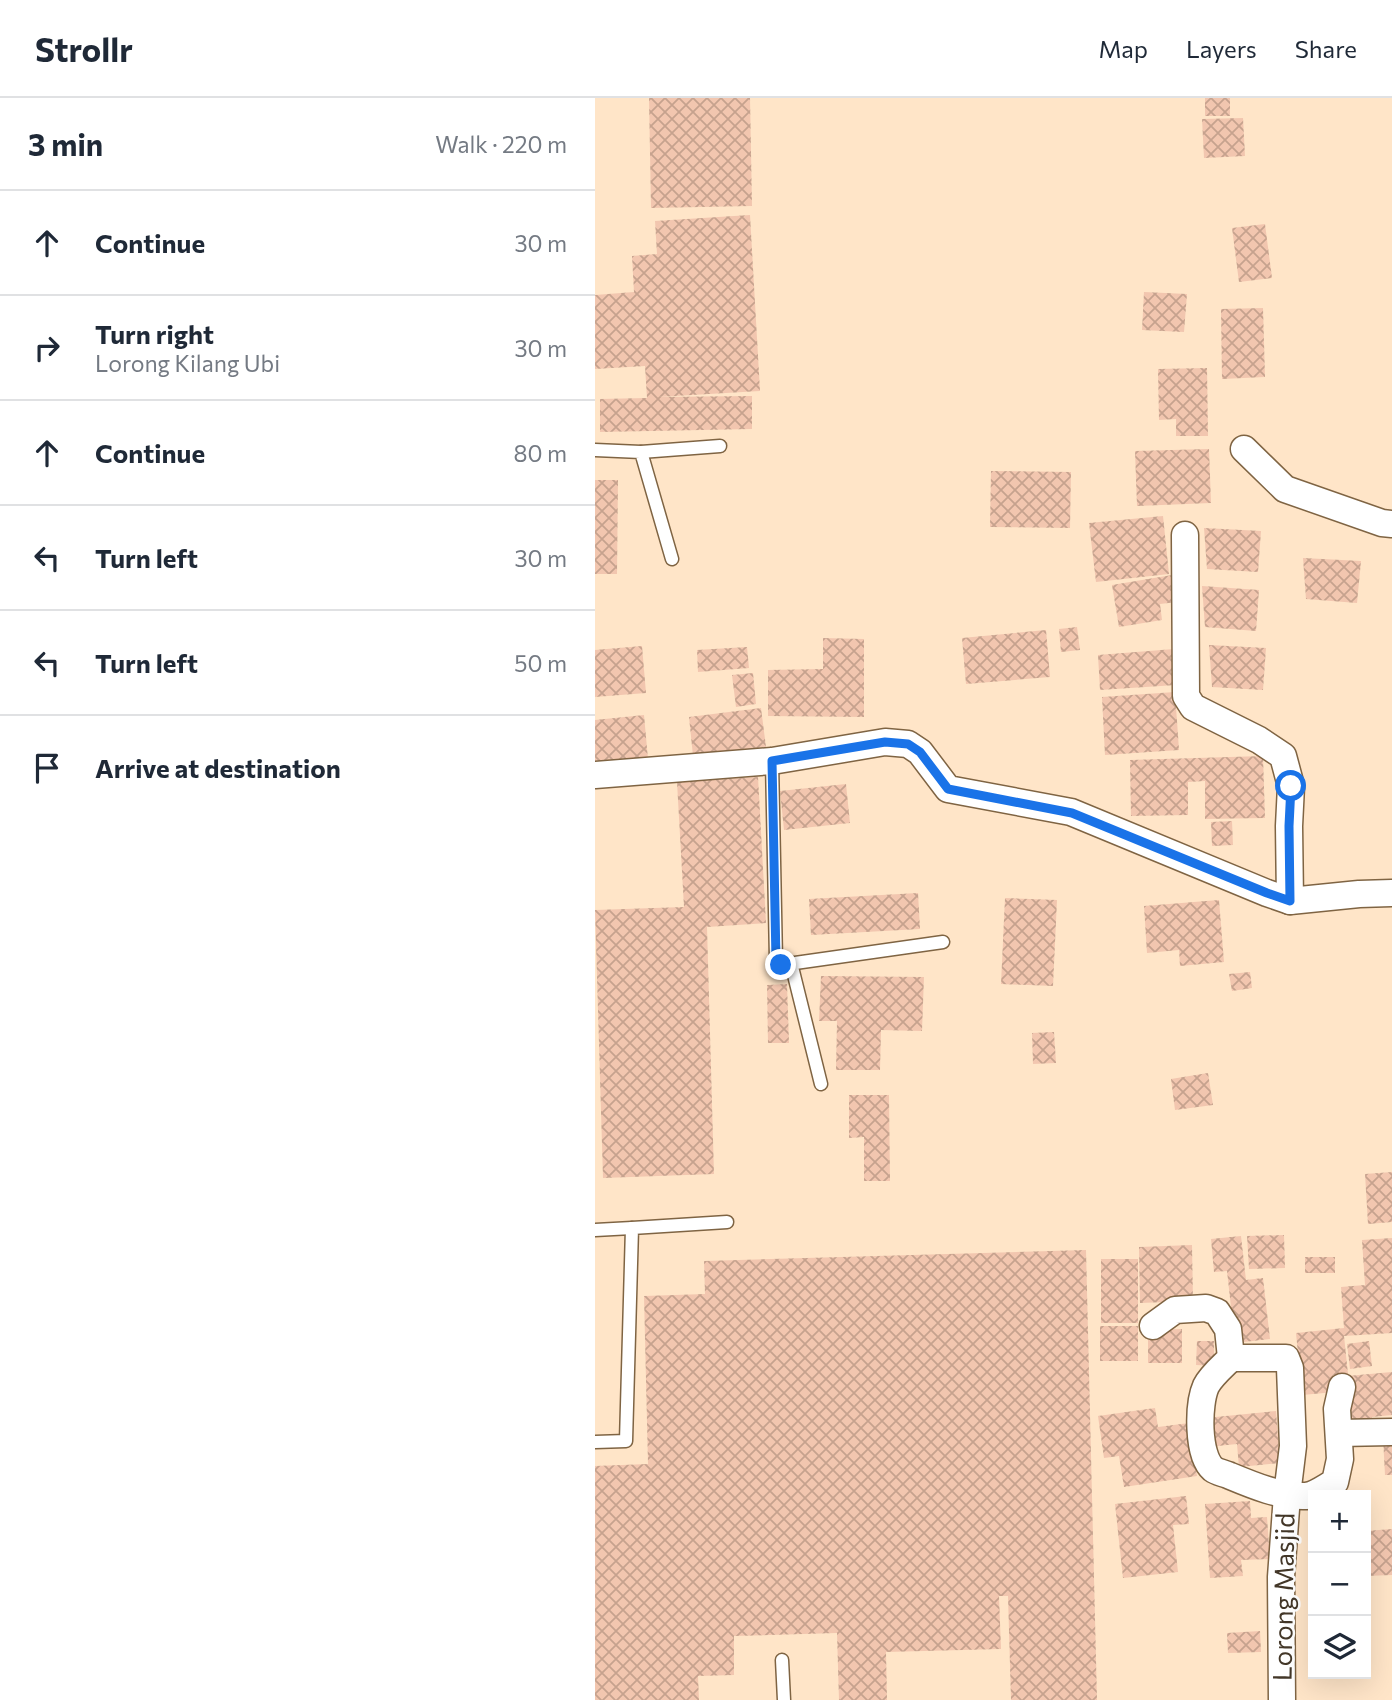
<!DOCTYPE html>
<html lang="en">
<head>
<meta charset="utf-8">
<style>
  :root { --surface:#fff; --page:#f6f6f7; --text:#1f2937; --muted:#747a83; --line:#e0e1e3 }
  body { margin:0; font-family:Commissioner,sans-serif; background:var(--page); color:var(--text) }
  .controls { position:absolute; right:21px; bottom:21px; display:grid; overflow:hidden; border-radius:0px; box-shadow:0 7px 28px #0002 }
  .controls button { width:63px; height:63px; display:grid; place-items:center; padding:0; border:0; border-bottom:2px solid var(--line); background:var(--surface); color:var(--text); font:35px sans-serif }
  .stop { position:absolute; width:21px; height:21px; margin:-16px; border:5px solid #1a73e8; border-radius:50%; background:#fff }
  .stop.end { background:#1a73e8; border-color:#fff; box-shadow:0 2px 7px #0008 }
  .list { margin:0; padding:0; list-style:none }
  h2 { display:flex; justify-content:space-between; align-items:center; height:91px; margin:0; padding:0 28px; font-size:30px }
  h2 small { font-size:23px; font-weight:400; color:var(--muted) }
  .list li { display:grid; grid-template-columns:46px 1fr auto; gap:21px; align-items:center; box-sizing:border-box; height:105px; padding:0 28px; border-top:2px solid var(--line) }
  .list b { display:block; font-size:26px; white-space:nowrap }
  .list p { margin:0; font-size:23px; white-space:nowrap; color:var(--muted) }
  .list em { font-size:23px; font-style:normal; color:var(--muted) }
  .icon { flex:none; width:38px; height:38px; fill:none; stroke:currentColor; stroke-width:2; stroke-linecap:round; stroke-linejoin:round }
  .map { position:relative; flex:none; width:797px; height:1602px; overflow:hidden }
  header { display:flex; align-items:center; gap:42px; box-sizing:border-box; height:98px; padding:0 35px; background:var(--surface); border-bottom:2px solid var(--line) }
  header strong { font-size:33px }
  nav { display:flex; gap:38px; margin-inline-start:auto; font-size:24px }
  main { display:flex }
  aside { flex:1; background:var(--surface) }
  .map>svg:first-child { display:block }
</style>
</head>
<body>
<header>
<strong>Strollr</strong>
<nav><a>Map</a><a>Layers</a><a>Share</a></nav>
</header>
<main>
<aside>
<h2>3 min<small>Walk · 220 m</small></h2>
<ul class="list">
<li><svg class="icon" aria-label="ahead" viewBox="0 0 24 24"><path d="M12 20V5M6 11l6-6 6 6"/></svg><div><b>Continue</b></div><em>30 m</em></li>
<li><svg class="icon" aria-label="right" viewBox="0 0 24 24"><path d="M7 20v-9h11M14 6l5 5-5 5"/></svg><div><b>Turn right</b><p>Lorong Kilang Ubi</p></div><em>30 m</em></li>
<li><svg class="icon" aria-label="ahead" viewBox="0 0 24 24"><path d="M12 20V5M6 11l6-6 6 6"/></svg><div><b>Continue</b></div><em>80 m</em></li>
<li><svg class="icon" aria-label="left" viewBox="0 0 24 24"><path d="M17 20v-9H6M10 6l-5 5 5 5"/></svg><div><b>Turn left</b></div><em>30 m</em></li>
<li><svg class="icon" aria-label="left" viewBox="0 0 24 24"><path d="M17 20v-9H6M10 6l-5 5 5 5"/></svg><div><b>Turn left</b></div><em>50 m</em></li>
<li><svg class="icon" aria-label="arrive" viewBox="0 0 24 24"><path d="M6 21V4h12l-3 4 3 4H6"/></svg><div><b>Arrive at destination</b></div></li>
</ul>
</aside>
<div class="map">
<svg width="797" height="1602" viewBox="0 0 797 1602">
  <defs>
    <pattern id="building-cross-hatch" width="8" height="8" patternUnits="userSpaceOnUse" patternTransform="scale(1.75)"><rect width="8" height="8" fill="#f2c6af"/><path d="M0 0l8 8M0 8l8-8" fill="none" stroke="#c6a28e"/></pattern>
  </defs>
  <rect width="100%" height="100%" fill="#ffe5c8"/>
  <g fill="url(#building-cross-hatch)">
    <path d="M54,0H155L157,108L56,110Z"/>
    <rect x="610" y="0" width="25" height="18"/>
    <path d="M648,20L650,58L609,60L607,21Z"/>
    <path d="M155,117L165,293L63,299L157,298V331L5,334V301L52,300L50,268L0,271V197L39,194L37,158L62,156L60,123Z"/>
    <path d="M670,126L677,180L644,184L637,130Z"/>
    <path d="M549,194L592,196L589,234L547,232Z"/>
    <path d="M668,210L670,279L627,281L626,211Z"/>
    <path d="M612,270L613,338H581V321L564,322L563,271Z"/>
    <path d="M614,351L616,405L542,408L540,353Z"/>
    <path d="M396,373L476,374L475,430L395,429Z"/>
    <path d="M0,382H23L22,476H0Z"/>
    <path d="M568,418L574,476L501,484L494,425Z"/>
    <path d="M609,430L666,433L663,474L612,471Z"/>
    <path d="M708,460L766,463L762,505L711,501Z"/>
    <path d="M577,477L582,504L565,506L567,522L524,529L517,487Z"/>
    <path d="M607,488L664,492L661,533L610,529Z"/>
    <path d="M482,529L485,552L466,554L464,531Z"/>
    <path d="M451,532L455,579L371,586L367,540Z"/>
    <path d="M228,540L269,541V619L173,618V572L228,571Z"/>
    <path d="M614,547L671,550L668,592L617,589Z"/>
    <path d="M47,548L51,595L0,599V552Z"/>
    <path d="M152,549L154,570L103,574L102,552Z"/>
    <path d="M579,551L581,587L505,592L503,557Z"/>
    <path d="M158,575L161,606L141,609L137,577Z"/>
    <path d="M580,594L584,652L510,657L507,599Z"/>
    <path d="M166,610L171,649L98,658L94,619Z"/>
    <path d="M49,617L53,661L0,666V622Z"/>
    <path d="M668,658L670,720L610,721V683L593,684V717L536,718L535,662Z"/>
    <path d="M163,679L171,825L112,829L119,1076L8,1080L0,812L89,809L82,684Z"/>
    <path d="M251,686L255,725L189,732L185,693Z"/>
    <path d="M637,723L638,747L617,748L616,724Z"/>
    <path d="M323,795L325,831L216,837L214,801Z"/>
    <path d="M410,800L462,802L458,888L406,886Z"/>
    <path d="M624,802L629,864L585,868L584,852L552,855L549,808Z"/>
    <path d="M655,874L657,890L637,893L634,876Z"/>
    <path d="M226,878L329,879L327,933L286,932L285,972H241L242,923H224Z"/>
    <path d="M192,886L194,945H173L172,887Z"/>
    <path d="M459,934L461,965L438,966L437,935Z"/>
    <path d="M613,975L618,1007L580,1012L576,981Z"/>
    <path d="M254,997H294L295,1083H269V1039L254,1040Z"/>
    <path d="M797,1074V1124L773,1126L770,1076Z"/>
    <path d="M689,1137L690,1170L654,1171L652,1138Z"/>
    <path d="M646,1138L651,1182L668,1180L675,1241L640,1245L632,1173L619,1174L616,1141Z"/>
    <path d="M797,1140V1235L749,1238L753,1276L738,1277L740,1294L707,1297L701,1235L749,1230L746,1189L770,1187L767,1142Z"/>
    <path d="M597,1147L598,1203L545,1205L544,1149Z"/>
    <path d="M491,1152L502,1602H416L413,1498H404L406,1551L291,1554L292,1602H244L242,1535L139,1538V1577L103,1578L104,1602H0V1368L53,1366L49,1198L110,1196L109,1163Z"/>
    <rect x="710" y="1159" width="30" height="16"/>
    <rect x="506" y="1161" width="37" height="64"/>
    <rect x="505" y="1228" width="38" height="35"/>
    <path d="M587,1231V1265H553V1232Z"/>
    <path d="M602,1243H619V1268L601,1267Z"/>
    <path d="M774,1243L777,1268L755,1271L752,1246Z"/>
    <path d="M797,1274V1317L777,1319V1326L755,1328L752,1278Z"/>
    <path d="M560,1310L563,1329L594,1325L602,1378L529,1389L524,1358L509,1360L503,1318Z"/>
    <path d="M681,1313L685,1365L644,1369L642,1346L613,1349L610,1320Z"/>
    <path d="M797,1338V1377H790L788,1339Z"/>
    <path d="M591,1398L594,1426L578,1427L583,1474L528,1480L520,1406Z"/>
    <path d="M655,1403L656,1420L672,1419L675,1461L646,1462L648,1478L615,1480L610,1406Z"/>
    <path d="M797,1431V1477L771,1478V1433Z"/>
    <path d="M665,1533L666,1554L633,1555L632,1535Z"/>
  </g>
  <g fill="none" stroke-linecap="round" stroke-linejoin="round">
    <defs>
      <g id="lane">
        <path d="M0,352L46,354L77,461"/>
        <path d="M46,354L125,348"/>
        <path d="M177,663L181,862L186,867L348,844"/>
        <path d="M196,865L226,986"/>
        <path d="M0,1132L37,1130"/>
        <path d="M0,1344L31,1343L37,1130L132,1124"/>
        <path d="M187,1562L189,1602"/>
      </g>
      <g id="street">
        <path d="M649,351L690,391L787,425L797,426"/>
        <path d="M590,437L591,598L598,609L664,642L688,658L696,688L694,728L695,803"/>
        <path d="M0,677L177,663L290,644L313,646L325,654L353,691L476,714L672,795L695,803L764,796L797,795"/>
        <path d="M558,1228L580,1212L611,1210L622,1214L633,1231L636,1260C628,1268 616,1278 611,1288C603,1306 602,1357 618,1371C622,1374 628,1375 633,1377C657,1387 685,1399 711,1398C721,1397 732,1388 740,1384L745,1361L742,1311L747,1289"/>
        <path d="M636,1260H691L695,1270L698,1348L692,1397L686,1479L687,1602"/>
        <path d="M744,1335L797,1334"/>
      </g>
    </defs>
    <use href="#lane" stroke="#7f6443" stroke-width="15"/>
    <use href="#street" stroke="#7f6443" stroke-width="29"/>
    <use href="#lane" stroke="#fff" stroke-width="12"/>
    <use href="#street" stroke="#fff" stroke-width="26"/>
  </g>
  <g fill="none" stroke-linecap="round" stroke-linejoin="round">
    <path stroke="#1a73e8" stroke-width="9" d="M186,867L181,862L177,663L290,644L313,646L325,654L353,691L477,715L672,795L695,803L694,728L696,688"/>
  </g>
  <g text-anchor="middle" stroke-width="5" stroke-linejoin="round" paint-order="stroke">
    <g font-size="26" fill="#433728" stroke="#fff">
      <text transform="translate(689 1499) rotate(-89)" y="9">Lorong Masjid</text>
    </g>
  </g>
</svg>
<div class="controls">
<button>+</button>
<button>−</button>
<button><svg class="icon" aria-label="layers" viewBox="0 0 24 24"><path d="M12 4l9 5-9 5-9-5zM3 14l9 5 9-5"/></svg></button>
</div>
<div class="stop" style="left:696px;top:688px"></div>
<div class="stop end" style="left:186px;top:867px"></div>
</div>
</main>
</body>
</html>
